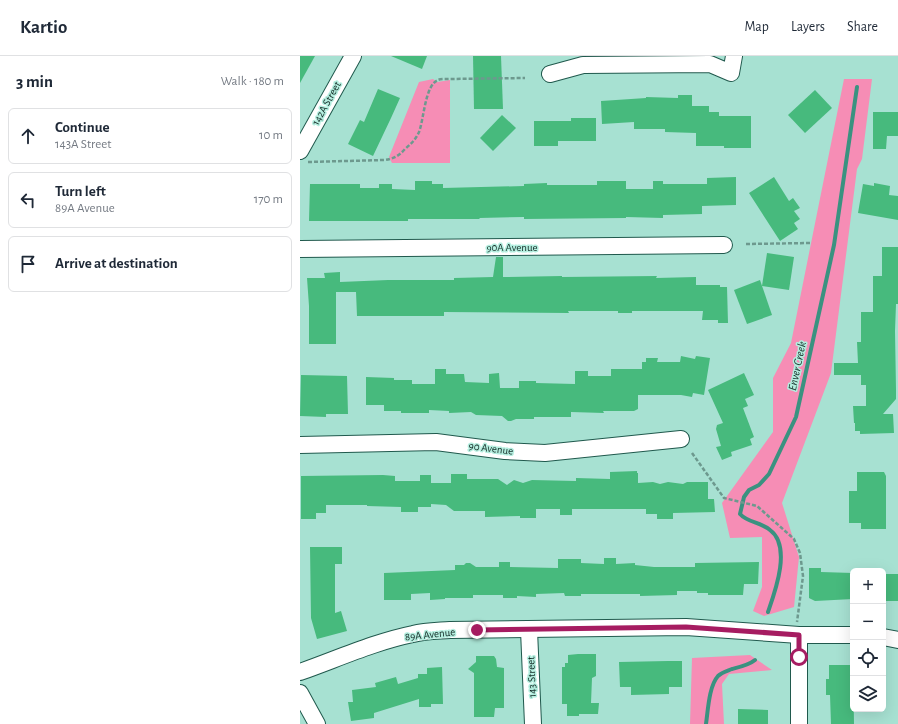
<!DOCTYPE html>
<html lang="en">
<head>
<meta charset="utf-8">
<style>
  :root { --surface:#fff; --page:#f6f6f7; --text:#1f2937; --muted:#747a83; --line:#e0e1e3 }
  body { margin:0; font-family:"Alegreya Sans",sans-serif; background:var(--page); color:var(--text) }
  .controls { position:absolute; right:12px; bottom:12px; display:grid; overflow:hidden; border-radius:6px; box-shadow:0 4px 16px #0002 }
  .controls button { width:36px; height:36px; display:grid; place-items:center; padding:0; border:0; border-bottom:1px solid var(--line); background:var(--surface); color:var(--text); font:20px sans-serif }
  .stop { position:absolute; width:12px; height:12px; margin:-9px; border:3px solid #a61c61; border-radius:50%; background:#fff }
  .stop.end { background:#a61c61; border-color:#fff; box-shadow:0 1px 4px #0008 }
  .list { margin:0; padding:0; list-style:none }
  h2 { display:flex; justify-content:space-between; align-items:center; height:52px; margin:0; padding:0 16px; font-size:17px }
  h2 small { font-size:13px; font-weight:400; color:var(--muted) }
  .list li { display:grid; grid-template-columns:26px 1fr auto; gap:12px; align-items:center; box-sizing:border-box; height:56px; margin:0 8px 8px; padding:0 8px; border:1px solid var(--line); border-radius:6px }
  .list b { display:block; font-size:15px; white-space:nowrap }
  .list p { margin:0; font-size:13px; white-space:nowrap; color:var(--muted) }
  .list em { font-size:13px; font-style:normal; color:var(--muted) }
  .icon { flex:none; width:22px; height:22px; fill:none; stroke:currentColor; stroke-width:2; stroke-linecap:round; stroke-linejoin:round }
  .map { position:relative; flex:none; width:598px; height:668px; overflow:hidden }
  header { display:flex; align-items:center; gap:24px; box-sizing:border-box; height:56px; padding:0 20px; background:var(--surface); border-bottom:1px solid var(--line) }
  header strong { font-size:19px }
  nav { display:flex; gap:22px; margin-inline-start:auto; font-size:14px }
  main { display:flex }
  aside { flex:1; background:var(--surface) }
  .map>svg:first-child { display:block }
</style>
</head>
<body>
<header>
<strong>Kartio</strong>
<nav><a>Map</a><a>Layers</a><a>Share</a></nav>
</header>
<main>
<aside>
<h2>3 min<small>Walk · 180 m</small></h2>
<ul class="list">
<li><svg class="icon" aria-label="ahead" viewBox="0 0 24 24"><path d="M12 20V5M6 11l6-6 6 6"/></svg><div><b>Continue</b><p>143A Street</p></div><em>10 m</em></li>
<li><svg class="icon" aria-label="left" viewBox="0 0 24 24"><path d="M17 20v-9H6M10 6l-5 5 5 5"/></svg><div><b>Turn left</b><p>89A Avenue</p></div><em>170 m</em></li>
<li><svg class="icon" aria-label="arrive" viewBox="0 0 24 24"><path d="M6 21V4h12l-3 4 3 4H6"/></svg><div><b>Arrive at destination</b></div></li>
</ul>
</aside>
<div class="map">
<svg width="598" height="668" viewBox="0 0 598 668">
  <rect width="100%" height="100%" fill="#a7e1d2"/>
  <g fill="#f68db5">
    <path d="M133,23L137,26L150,24V107H92L89,101L119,26Z"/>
    <path d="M544,23H572L562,103L557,113L531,317L482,447L499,501L494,551L464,560L453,555L462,531V481L430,482L422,447L473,376V322L491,287Z"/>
    <path d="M450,599L472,614L429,618L422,628L424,668H390L392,602Z"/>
  </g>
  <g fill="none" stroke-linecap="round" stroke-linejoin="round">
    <g stroke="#3a9280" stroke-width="4">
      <path d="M468,556C475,536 492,490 470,474C461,466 448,467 440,458L444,441L449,434L459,429L469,418L496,361L534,189L557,31"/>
      <path d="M406,668C408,654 409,630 418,620C422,616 427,615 432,613C440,611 449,609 455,604"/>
    </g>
  </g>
  <g fill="#47ba7d">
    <path d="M0,0H15L0,27Z"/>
    <path d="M91,0H127L122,13Z"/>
    <path d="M173,0H201L203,53H174Z"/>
    <path d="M78,33L100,42L91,62L73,100L48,88L60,64L64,66Z"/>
    <path d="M515,34L532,52L505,77L488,59Z"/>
    <path d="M378,39H392V50H409V56H419V60H451V92H424V90H396V77L365,76V73H334V66L302,68L301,45L346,42V41L378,42Z"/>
    <path d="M573,56H598V80H587L586,93H573Z"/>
    <path d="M202,59L216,72L193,95L180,82Z"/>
    <path d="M271,62H296V85H258V90H234V65H271Z"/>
    <path d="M436,121V149L402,150V158L363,159V162L326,161V162L224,163V161L179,162L180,163H108V165H9L10,128H60V132H79V128H92V133L115,134V125H132V128H143V132L224,130V128L247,127V129H297V125H326V133H353V125H363V128H407V122Z"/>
    <path d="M474,121L489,145L493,142L500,152L494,155L500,163L494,167L498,173L480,185L449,137Z"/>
    <path d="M574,127L590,130L589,139L598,140V164L558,157L563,128L574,130Z"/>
    <path d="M582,191H598V248H596L595,275L596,334V343L583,358H593L594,377L560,378V375H555V367H554L553,350H566V329H561V319H534V307H558L557,286H561V256H573V220H582Z"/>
    <path d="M467,197L494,201L489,234L462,230Z"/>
    <path d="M196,201H203V221L262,220V221L357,220L356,222L396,221V229H420V231H427L428,267H418V264H402L403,255H332V257H318V255H268L269,257L144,256V260H57L56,236H36V288H9V250L7,222H25L24,217L40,216V226L88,224H154V222L193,221Z"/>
    <path d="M460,224L472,259L447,268L434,234Z"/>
    <path d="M381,300L395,303L396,300L410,302L404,339L393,337L392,341L381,339H338V353L334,355H303L304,357L271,356V361H234V363H216L211,365H208L202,360L176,359L171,356L149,357V355L129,354V357H101V355H84V349H66V321L94,322V324H112V328H135V313H146V318H164L165,326L189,327V318L199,317L200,332H219V325H236V327L275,328V315H288V320H311V313H342V306H346V302H358L357,306H380Z"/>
    <path d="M444,317L454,339L445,343L448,350L443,352L454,381L450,383L452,389L431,396L432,400L422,404L416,391L421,390L416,373L417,369L423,367L408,334Z"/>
    <path d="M1,319L47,320L48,358H26V361L0,360Z"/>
    <path d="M337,415V417H338V427L353,426L360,428L368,426L383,428L387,426H408V443H414L415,456L373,457V463H357V458H346V453H272V459H260V453H236V462H220V460L185,461V455H154L146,449L131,448V451H118V456H101V451L67,450V449H26V457H16V463H1V420L83,419L95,420V425H120V419H131V427H151V418H167V423H198L207,429L214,424L223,427L232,424L276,425V422L310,423V416Z"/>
    <path d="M557,416H584L586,420V473H561V467H549V435H557Z"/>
    <path d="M10,491H42V508H35V557L41,555L47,575L17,583L11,562Z"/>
    <path d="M304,502H316V508L335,507V509L354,511H395V507L459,506L458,528H444L443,539H408V537H397V535H377V539L340,540V538H281V540H265L264,537L236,538V541L217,540V542H203V539H173V542H145V543L130,544V537L111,538V544H84V517L155,514V509H164L166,507H170L176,511H199V506H210V511L258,512V503H281V507L304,508Z"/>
    <path d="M509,512H521V516L553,517V543L515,545L509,542Z"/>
    <rect x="583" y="518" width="15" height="27"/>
    <path d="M278,598H296V620L292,622L291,647H299L298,658H279V660H267V648H262V611H265V607H268V599Z"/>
    <path d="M176,600H194L196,603L197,611L204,612V652H195L194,661H174V617L168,613L176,606Z"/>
    <path d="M368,605H382V631H369V638L331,639V631H320L319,606Z"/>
    <path d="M529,609H553L554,668H531L530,639H526V623H529Z"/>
    <path d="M142,611L143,648H131V651H119V643L74,657V662L51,665L48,646H53L52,634L76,631L75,627L96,621L98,628L118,622V618H127V612Z"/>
    <path d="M438,653L468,654V668H438Z"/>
  </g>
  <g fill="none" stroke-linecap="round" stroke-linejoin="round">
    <defs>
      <g id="minor">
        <path d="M250,18L283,9L410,8L431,17L434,0"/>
        <path d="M0,95L53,0"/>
        <path d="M0,193L424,189"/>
        <path d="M0,389L136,386L205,395L245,397L381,383"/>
        <path d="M229,574L233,668"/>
        <path d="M583,581L598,584"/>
        <path d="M0,616C37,603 74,586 113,578C125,575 137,575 150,574L386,571L499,579H553"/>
        <path d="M0,637L17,668"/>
        <path d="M499,668V579"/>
      </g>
    </defs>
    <use href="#minor" stroke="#20594d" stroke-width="18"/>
    <g stroke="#6d998e" stroke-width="2.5" stroke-dasharray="4 2" stroke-linecap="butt">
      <path d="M8,106L84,104C93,103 99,100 105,93C111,88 116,83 119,76C124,63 125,29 138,24C140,23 144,23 147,23L225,22"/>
      <path d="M446,188L510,187"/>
      <path d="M392,397L424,442L457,450L494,483L500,497L503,520L497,566"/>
    </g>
    <use href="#minor" stroke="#fff" stroke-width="16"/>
  </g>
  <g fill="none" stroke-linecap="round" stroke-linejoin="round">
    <path stroke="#a61c61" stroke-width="5" d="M177,574L386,571L499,579V601"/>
  </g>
  <g text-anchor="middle" stroke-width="3" stroke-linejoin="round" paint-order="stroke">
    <g font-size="11" fill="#132a25" stroke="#b4eedf">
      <text transform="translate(26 47) rotate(-61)" y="4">142A Street</text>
      <text x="212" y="195">90A Avenue</text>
      <text transform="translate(191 392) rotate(7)" y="4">90 Avenue</text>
      <text transform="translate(130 578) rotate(-6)" y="4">89A Avenue</text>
      <text transform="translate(231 621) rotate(-92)" y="4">143 Street</text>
    </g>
    <g font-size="12" font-style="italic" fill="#1b342e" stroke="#b4eedf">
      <text transform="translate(497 310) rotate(-78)" y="4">Enver Creek</text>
    </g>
  </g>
</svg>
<div class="controls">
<button>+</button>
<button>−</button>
<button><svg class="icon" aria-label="locate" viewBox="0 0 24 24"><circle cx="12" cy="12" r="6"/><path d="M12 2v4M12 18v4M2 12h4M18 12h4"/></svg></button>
<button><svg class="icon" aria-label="layers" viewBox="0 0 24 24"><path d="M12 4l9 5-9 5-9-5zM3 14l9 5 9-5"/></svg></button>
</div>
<div class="stop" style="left:499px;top:601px"></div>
<div class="stop end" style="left:177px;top:574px"></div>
</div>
</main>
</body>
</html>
